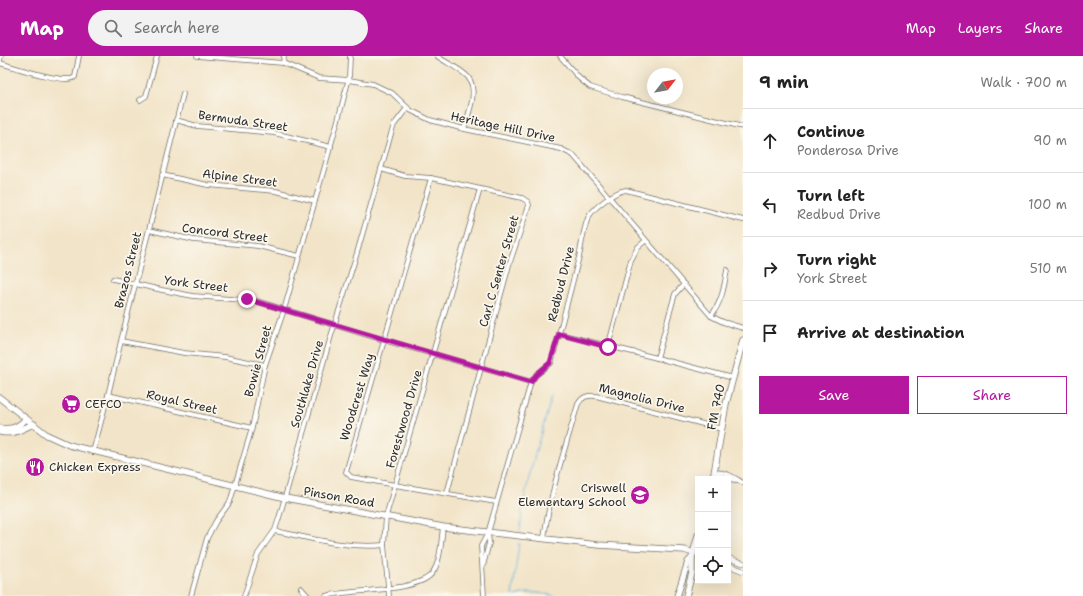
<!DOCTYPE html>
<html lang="en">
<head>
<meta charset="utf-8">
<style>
  :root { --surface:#fff; --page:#f2f2f2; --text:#222; --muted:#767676; --line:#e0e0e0; --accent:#b5179e }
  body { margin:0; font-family:"Shantell Sans",sans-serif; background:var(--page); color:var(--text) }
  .controls { position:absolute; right:12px; bottom:12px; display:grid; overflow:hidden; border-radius:0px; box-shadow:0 4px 16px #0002 }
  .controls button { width:36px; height:36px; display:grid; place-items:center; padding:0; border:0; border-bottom:1px solid var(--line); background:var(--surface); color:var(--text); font:20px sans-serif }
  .compass { position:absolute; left:647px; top:12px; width:36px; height:36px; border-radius:50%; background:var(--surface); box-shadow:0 4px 16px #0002; rotate:59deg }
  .stop { position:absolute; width:12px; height:12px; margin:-9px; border:3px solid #b5179e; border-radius:50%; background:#fff }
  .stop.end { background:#b5179e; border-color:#fff; box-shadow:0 1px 4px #0008 }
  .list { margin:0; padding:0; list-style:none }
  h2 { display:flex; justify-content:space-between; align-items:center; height:52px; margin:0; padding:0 16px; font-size:17px }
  h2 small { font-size:13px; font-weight:400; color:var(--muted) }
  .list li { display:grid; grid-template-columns:26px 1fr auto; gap:12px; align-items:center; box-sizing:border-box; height:64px; padding:0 16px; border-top:1px solid var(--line) }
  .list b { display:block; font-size:15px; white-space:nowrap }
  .list p { margin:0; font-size:13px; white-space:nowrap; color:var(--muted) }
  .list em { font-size:13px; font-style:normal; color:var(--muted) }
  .actions { display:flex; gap:8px; padding:12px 16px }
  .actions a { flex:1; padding:9px 0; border:1px solid var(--accent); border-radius:0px; text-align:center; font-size:14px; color:var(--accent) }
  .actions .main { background:var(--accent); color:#fff }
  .icon { flex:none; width:22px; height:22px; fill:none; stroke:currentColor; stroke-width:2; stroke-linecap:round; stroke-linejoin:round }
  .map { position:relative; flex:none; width:743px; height:540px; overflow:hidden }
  header { display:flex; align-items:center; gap:24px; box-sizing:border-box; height:56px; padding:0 20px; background:var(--accent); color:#fff }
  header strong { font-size:19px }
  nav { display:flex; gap:22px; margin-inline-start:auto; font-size:14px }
  .search { width:280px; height:36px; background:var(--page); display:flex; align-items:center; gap:10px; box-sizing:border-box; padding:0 14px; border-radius:22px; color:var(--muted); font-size:15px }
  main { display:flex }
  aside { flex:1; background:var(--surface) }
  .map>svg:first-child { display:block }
</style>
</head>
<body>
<header>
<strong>Map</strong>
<div class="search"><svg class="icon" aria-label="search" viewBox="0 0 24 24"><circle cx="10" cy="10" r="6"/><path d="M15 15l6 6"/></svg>Search here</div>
<nav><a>Map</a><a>Layers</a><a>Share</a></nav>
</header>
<main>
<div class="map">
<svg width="743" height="540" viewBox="0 0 743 540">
  <rect width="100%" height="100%" fill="#fbf7ec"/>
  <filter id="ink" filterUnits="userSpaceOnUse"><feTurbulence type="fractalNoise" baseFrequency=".025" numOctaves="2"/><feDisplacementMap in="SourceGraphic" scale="8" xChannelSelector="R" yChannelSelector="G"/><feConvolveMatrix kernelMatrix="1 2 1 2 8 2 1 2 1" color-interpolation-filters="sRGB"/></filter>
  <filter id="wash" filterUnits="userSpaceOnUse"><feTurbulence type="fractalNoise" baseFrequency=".012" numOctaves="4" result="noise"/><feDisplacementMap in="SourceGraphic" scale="16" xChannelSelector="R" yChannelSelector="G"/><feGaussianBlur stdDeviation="0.9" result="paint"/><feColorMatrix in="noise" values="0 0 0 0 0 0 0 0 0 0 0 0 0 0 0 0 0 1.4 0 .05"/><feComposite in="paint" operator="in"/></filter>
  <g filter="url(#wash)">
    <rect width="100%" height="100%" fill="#f2e4c8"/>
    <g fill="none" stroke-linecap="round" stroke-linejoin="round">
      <g stroke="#63b0dc" stroke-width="1">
        <path d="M520,475C524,429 539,385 552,340"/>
        <path d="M512,540L519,487"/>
        <path d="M515,540C530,535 538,536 554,540"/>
      </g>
    </g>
  </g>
  <g filter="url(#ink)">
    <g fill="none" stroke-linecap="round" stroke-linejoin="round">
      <defs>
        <g id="minor">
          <path d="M197,0L283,7L319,22L349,24L373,28L392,37L410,54L430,64L464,73L561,93L573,99L711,260L723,266L743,272"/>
          <path d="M437,0C445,6 462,14 468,21C479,35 468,58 464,73"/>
          <path d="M560,0L579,22L590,31L622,41L743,71"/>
          <path d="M0,5L1,0"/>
          <path d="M0,7C14,11 66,29 75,21L79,0"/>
          <path d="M283,7L284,0"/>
          <path d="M140,44L146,40L157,0"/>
          <path d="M176,64L197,70L274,77L331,91"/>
          <path d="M381,113L405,120L431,122L522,142L528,146L529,149L509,209L447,437"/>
          <path d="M162,119L208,129L276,135L315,145"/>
          <path d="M431,122L346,416L351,421L395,429L496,446"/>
          <path d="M149,174L194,184L258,190L299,200"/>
          <path d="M113,223L162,234L193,240L256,245L384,284L531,326"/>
          <path d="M711,260C722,245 724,232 727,214"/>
          <path d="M559,278L657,302L733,322"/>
          <path d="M121,285L184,297L225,301L265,309"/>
          <path d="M608,291L631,204L638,191L645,185"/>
          <path d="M657,302L673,245L675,238L684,228"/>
          <path d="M108,339L252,372"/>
          <path d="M93,396L108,339L121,285L183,38"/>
          <path d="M715,416C727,416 733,421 743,427"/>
          <path d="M715,416L725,423L737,424"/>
          <path d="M275,475C310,482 348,493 384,489"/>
          <path d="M544,482C550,436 565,393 578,348C582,341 587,339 596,340L722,373"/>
          <path d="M483,510L489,487L488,477L531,326L536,319L551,307C561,272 570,236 579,201C582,188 583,174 588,162C593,152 615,135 626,134L743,164"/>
          <path d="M301,532L308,540"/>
          <path d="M191,540L207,482L216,465L230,446L252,372L265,309L284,254L338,64L349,22L350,0"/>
          <path d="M244,540L258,498L275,474L279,462L331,280L357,197L391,78L394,69L407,52"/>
          <path d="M326,540C349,533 420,537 433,516C441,504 441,485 443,471"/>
          <path d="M389,540L384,489L386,460L480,133"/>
          <path d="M484,540L481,490L488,477"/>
        </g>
        <g id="tertiary">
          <path d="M728,502L743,507"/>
          <path d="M728,509L743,515"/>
        </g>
        <g id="secondary">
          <path d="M0,342L47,379L69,389L285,442L443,471L598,489L684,494L694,497"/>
          <path d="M0,372C12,374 18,371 26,363"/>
          <path d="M0,376C16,379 20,373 34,368"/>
          <path d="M713,423L726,348L743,284"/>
          <path d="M677,540L688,506L692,502"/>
          <path d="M686,540L692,517V502L698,479"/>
        </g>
      </defs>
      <use href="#minor" stroke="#716c62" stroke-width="5.5"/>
      <use href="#tertiary" stroke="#716c62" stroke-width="6"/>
      <use href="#secondary" stroke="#716c62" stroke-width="7"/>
      <use href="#minor" stroke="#fff" stroke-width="4"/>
      <use href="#tertiary" stroke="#fff" stroke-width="5"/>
      <use href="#secondary" stroke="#fff" stroke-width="5.5"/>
    </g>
  </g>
  <g fill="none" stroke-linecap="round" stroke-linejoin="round" filter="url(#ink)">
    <path stroke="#b5179e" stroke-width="5" d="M247,243L531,326L536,319L550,307L559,278L608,291"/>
  </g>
  <defs>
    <symbol id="supermarket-disc" viewBox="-11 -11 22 22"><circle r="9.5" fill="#b5179e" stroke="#fbf7ec"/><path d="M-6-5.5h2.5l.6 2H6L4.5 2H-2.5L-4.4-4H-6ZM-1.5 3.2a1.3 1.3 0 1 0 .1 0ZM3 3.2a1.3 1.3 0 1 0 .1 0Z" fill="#fff"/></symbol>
    <symbol id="restaurant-disc" viewBox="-11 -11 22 22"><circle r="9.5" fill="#b5179e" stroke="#fbf7ec"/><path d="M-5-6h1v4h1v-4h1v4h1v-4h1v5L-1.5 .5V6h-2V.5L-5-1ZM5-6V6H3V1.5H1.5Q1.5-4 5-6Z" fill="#fff"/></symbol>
    <symbol id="school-disc" viewBox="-11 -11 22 22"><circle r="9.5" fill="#b5179e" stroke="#fbf7ec"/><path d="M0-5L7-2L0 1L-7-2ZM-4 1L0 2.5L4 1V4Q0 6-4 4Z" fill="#fff"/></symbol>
  </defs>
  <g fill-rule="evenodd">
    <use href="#supermarket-disc" x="60" y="337" width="22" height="22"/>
    <use href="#restaurant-disc" x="24" y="400" width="22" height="22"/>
    <use href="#school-disc" x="629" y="428" width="22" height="22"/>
  </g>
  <g text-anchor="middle" stroke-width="3.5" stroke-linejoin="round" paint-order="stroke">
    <g font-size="12" fill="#2b2b2b" stroke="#fbf7ec">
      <text transform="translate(243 65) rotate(8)" y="4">Bermuda Street</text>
      <text transform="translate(503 71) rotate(12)" y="4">Heritage Hill Drive</text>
      <text transform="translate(240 122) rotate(7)" y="4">Alpine Street</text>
      <text transform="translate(225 177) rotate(7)" y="4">Concord Street</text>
      <text transform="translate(128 214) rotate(-76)" y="4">Brazos Street</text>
      <text transform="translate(499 215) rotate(-74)" y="4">Carl C Senter Street</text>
      <text transform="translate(196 228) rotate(7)" y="4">York Street</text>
      <text transform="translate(561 228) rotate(-76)" y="4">Redbud Drive</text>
      <text transform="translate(258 305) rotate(-75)" y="4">Bowie Street</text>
      <text transform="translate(307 328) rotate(-74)" y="4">Southlake Drive</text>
      <text transform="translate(357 341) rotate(-73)" y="4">Woodcrest Way</text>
      <text transform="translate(642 342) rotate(14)" y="4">Magnolia Drive</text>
      <text transform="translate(182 346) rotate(13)" y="4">Royal Street</text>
      <text transform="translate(716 351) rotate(-78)" y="4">FM 740</text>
      <text transform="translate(404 363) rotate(-74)" y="4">Forestwood Drive</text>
      <text transform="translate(339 441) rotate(10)" y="4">Pinson Road</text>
    </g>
    <g font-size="12" fill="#2b2b2b" stroke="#fbf7ec" text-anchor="start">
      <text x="85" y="352">CEFCO</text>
      <text x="49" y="415">Chicken Express</text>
      <text x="626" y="436" text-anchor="end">Criswell<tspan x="626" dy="14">Elementary School</tspan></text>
    </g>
  </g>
</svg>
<div class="controls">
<button>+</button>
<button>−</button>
<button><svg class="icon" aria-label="locate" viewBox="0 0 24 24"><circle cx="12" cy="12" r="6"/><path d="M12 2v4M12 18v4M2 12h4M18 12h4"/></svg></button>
</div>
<svg class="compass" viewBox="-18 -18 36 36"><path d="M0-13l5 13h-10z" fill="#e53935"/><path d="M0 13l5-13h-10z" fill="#767676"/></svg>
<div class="stop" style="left:608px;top:291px"></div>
<div class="stop end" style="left:247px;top:243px"></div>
</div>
<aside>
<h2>9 min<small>Walk · 700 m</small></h2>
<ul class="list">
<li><svg class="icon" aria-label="ahead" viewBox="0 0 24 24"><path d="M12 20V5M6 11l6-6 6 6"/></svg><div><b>Continue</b><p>Ponderosa Drive</p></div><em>90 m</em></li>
<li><svg class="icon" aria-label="left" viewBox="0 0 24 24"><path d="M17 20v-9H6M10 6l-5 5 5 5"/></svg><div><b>Turn left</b><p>Redbud Drive</p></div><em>100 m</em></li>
<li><svg class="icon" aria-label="right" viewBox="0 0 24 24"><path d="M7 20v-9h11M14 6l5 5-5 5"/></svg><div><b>Turn right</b><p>York Street</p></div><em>510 m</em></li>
<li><svg class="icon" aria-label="arrive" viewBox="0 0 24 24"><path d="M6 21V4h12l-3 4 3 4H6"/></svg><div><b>Arrive at destination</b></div></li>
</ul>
<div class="actions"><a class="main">Save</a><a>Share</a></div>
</aside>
</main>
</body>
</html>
